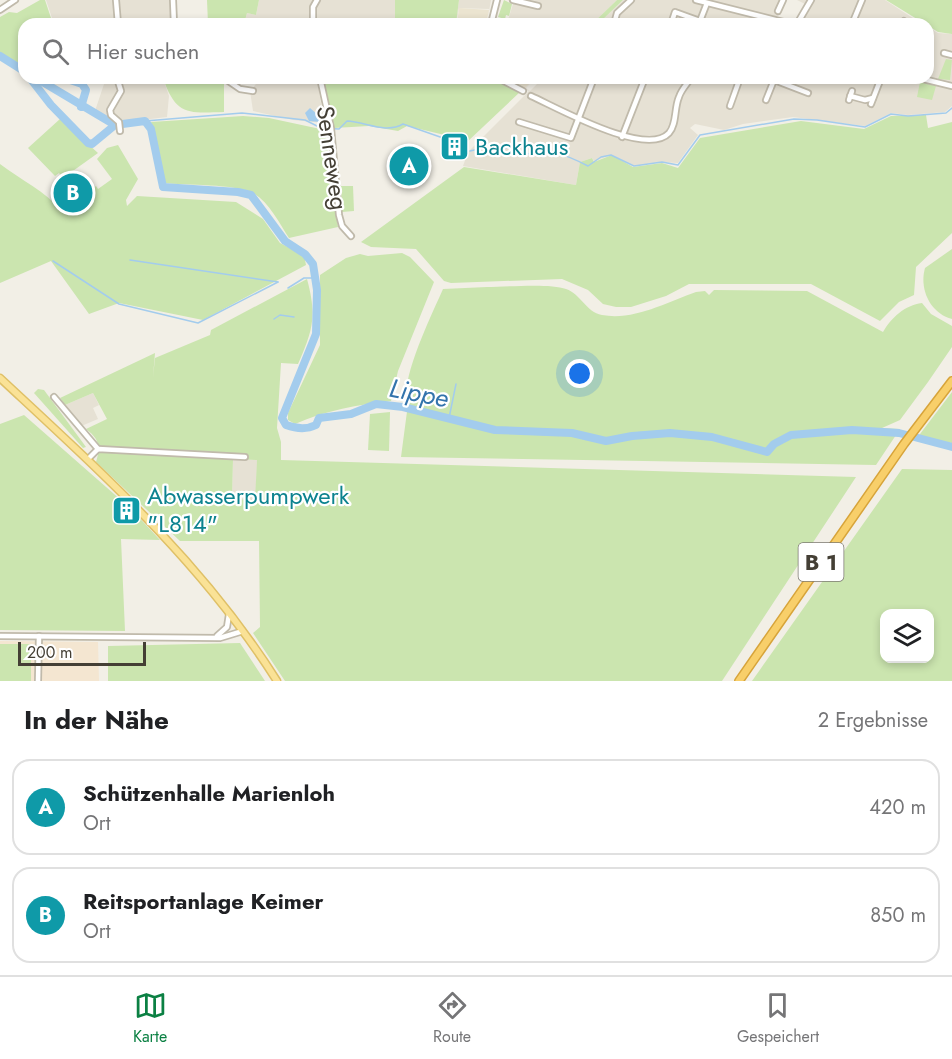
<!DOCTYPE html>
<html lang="de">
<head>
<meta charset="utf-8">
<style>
  :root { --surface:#fff; --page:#f2f2f2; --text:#202124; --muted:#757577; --line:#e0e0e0; --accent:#0b8043 }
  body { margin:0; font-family:Jost,sans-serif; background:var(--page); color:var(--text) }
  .controls { position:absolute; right:18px; bottom:18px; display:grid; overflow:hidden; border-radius:12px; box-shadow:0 3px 9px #0003 }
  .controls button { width:54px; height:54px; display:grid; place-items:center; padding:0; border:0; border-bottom:2px solid var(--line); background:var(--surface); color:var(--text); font:30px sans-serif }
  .scale { position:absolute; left:18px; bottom:15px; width:128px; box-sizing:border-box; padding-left:6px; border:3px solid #443f35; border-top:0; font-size:16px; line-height:21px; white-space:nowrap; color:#443f35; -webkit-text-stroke:4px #fff; paint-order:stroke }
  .you { position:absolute; left:580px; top:374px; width:21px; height:21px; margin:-15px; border:4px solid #fff; border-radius:50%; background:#1a73e8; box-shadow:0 0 0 9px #1a73e833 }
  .badge { display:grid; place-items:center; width:39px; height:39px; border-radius:50%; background:var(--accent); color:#fff; font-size:20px; font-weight:700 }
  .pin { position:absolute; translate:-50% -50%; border:3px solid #fff; box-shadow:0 2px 6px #0006 }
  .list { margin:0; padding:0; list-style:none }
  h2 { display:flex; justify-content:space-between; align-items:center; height:78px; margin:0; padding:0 24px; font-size:26px }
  h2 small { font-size:20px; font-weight:400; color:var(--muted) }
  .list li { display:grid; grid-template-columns:39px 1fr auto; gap:18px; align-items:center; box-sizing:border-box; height:96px; margin:0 12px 12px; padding:0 12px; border:2px solid var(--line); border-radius:18px }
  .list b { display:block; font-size:22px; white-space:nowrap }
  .list p { margin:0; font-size:20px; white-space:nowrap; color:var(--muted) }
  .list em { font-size:20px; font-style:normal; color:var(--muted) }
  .icon { flex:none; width:33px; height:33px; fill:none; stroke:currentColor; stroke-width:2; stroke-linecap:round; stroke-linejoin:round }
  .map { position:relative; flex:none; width:952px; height:681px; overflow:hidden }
  .search { position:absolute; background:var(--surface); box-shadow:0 3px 9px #0003; left:18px; right:18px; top:18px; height:66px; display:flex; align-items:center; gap:15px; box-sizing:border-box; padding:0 21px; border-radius:18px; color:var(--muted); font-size:22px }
  .sheet { height:294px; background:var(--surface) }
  nav { display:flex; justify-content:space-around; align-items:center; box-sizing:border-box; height:84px; border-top:2px solid var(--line); background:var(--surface); font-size:16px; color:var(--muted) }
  nav a { display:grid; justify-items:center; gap:3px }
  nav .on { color:var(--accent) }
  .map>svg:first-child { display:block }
</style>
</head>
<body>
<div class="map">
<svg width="952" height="681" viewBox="0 0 952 681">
  <rect width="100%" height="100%" fill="#f2efe6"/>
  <g fill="#e6e1d4">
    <path d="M46,0H174L176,24H54Z"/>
    <path d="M259,0H395V24H244L247,13L256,15Z"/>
    <path d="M459,0H491L488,17L489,9L459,8L456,24Z"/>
    <path d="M508,0H617L592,24H524L508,20L513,4Z"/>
    <path d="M623,0H784L777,17L789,20L800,17L805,4L797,0H885L922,24H598Z"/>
    <path d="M928,27L938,33L952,34V106L945,112L908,115L891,113L865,126L793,117L743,124L724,130L695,124L690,128L698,135L678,163L662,162L634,166L612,155L594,161L592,158L580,162L576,185L463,166L468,152L529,91L525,88L535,78L526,88L530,91L543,78H928Z"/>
    <path d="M106,78H163L169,96L167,117L109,124L94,114Z"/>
    <path d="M261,78H317L324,123L293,120L253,111L250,91Z"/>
    <path d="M93,393L99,405L93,408L98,419L79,427L65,405Z"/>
    <path d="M233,459L257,460L256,500H232Z"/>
  </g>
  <path fill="#f4e6d1" d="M0,641L98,642L99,681H31V644H0Z"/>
  <g fill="#ebe4d0">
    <path d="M459,8L489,10L486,24H457Z"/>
    <path d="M503,78H535L525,88Z"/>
  </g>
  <g fill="#cbe5af" fill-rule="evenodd">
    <path d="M40,0H45L53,24H24V66L0,53V17L9,12L17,13Z"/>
    <path d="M207,0H259L256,15L247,13L244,24H208Z"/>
    <path d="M395,0H459L456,24H395Z"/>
    <path d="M504,0L512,4L509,16L506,15L505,19L498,17Z"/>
    <path d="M617,0H623L598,24H592Z"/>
    <path d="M886,0H952V34L938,32Z"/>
    <path d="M946,59L952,60L950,80L938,79Z"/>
    <path d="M163,78H221L224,80V112C188,113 176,116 163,78Z"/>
    <path d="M322,78H494L520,92L466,143L453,137L407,126L398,131L369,126L334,128Z"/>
    <path d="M920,82L936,86L932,100L917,97Z"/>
    <path d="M926,115L928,128L952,122V233L916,267L914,295L899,302L880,321L811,284H689L666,296L631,307H616L603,304L588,290L562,279L451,283L444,281L416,249L371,247L361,242L464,167L576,185L580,162L592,158L594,162L612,155L633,167L662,163L678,168L700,138L801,121L864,129L891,116Z"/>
    <path d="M243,116L269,118L325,130L338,227L289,238C279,223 269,202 253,193C237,184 184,185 163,183L151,122Z"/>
    <path d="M60,119L98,153L63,178L59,173L55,176L28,148Z"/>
    <path d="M118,145L138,179L126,200L127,206L137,196L236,202L263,219L280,243L304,255L306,265L203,320L119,303L89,314L51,261L0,283V164C21,180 45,191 62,211L96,186L98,189L112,179L97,159L107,148Z"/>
    <path d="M341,186H353L354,211L342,212Z"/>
    <path d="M952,249V319C930,313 919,289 925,268Z"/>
    <path d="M402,253L410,257L434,282L398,371L391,401C358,405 326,410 295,424L288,420V413L320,345V275L346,258L360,254L368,256Z"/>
    <path d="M307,279C317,316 313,330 298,364L281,363L277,428L281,442V460L856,477L722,681H285L253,633L260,627L259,541H180L96,462C101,446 99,439 86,429L107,419L93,393L65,405L60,398L155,353L153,377L155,358L210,335L211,330ZM233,459L257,460L255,500L232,499Z"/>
    <path d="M487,287C506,287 550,283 566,289C581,294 586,312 602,315C634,321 667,302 696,292L705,291L709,295L714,290L807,291L883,332C891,318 905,305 922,303L931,314L952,326V347L928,382L900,420L882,428L900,429L876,465L401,457L408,404C398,383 433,312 443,289Z"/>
    <path d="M38,389L44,390L86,447L83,448L34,393Z"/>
    <path d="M952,392V443L917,438Z"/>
    <path d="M390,412L389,451L368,450L370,414Z"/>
    <path d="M24,415L122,501L123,514H130L133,511L160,540L121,539L125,631L0,630V424Z"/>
    <path d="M902,469L952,470V681H752ZM884,614H930V658H884Z"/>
    <path d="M240,643L265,681H108V646Z"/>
    <rect x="0" y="644" width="31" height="37"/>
  </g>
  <path fill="#a3cced" d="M310,108L318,115L320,122L309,121L305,113Z"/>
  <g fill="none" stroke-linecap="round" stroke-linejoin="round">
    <g stroke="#a3cced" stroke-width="1.5">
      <path d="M145,121L242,113L305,120L321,128L339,129L347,121C366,122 386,134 403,124L463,145"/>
      <path d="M470,151L483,148C492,155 500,149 509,147L522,155C551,149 563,153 588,166L601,157L611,155L634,166L662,162L678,165L700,135L794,119L817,120L865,127L891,114L908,116L946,113L952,108"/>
      <path d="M130,260L278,282"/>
      <path d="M53,261L119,304L198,323L278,282"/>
      <path d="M288,288L304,278H317"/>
      <path d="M274,319L280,315L294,317"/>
      <path d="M449,418L456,384"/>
    </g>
    <g stroke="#a3cced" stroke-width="8">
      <path d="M0,56L24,71"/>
      <path d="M30,78L51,105L88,143L92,144L115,125"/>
      <path d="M36,78L115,125L145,121L151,129L163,187L238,192L251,195L285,241L305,254L313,264L317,290L316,334L282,418L286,425C297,429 306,430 316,425L319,418L351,414L376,404L403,407L495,430L572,433L606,441L632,436L670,433L712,437L767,452L774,444L791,435L852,430L899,433L952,447"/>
      <path d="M64,78L82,84L86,90L81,107"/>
    </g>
    <defs>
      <g id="minor">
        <path d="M116,0L118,24"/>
        <path d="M173,0L174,24"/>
        <path d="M513,0L538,6"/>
        <path d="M696,0L791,24"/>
        <path d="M0,10L15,0"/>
        <path d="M778,11L783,0"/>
        <path d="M313,24V7L317,0"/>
        <path d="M491,24L497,0"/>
        <path d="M614,24L617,13L631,0"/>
        <path d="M671,24L675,12L700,21L707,3"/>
        <path d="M797,24L811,0"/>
        <path d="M852,24L862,0"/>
        <path d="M902,24L904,21"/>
        <path d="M944,53L952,55"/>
        <path d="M117,78L121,91L110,110L111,115L119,122L120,131"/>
        <path d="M224,78L240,89L253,91"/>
        <path d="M320,78L331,128L339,215L342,226L351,236"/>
        <path d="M498,78L523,91"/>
        <path d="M769,78L808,93"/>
        <path d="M919,78L952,86"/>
        <path d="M531,96C556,107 646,158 669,133C677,124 674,108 679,97C681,90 687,84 691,78"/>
        <path d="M850,96L865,100L873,98"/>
        <path d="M766,100L774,80"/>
        <path d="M849,100L852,91"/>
        <path d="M871,104L881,78"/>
        <path d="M730,106L740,78"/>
        <path d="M519,122L571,138L594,78"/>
        <path d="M622,137L645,78"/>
        <path d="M54,397L98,449"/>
        <path d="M88,459L98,449L245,457"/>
        <path d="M0,636L220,638L243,631"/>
        <path d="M217,636L227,627L229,614"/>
        <path d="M38,681L39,636"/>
      </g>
      <path id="major" d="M0,378C102,473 202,562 277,681"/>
      <path id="highway" d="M739,681L904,444L952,381"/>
    </defs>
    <use href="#minor" stroke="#c0baab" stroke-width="8"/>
    <use href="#major" stroke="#dfc067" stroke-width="9"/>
    <use href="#highway" stroke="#d7a43a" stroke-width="10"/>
    <use href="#minor" stroke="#fff" stroke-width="4.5"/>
    <use href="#major" stroke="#fae296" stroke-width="6"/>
    <use href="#highway" stroke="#f8cf6a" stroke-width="7"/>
  </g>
  <defs>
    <symbol id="building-square" viewBox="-11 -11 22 22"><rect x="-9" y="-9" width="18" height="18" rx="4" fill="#0f9aa8" stroke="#fff"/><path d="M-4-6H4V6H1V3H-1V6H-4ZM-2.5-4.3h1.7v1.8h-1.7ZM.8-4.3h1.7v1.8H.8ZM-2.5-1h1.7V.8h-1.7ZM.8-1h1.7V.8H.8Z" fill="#fff"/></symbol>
  </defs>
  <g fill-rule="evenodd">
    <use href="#building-square" x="438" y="130" width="33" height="33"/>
    <use href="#building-square" x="110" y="494" width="33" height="33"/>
  </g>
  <g text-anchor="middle" stroke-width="4.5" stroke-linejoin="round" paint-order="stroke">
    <rect fill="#fff" stroke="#7c7972" stroke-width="1.5" x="798.5" y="543" width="45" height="38" rx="4.5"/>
    <g font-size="22" font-weight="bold" fill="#443f35">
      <text x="821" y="570">B 1</text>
    </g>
    <g font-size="24" fill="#0d838f" stroke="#fff" text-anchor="start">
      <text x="475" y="155">Backhaus</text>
      <text x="147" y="504">Abwasserpumpwerk<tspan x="147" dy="28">"L814"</tspan></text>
    </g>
    <g font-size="24" fill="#443f35" stroke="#fff">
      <text transform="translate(332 158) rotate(82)" y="8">Senneweg</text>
    </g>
    <g font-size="26" font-style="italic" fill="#3374ac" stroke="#fff">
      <text transform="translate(419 393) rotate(11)" y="9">Lippe</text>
    </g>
  </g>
</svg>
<div class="controls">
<button><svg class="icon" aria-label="layers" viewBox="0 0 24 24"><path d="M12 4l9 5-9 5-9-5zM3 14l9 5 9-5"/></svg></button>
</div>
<div class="scale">200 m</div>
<div class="you"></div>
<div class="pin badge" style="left:409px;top:166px;background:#0f9aa8">A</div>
<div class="pin badge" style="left:73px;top:193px;background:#0f9aa8">B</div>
<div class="search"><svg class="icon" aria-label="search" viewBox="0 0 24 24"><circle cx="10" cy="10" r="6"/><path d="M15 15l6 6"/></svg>Hier suchen</div>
</div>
<section class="sheet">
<h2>In der Nähe<small>2 Ergebnisse</small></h2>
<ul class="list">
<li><span class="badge" style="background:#0f9aa8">A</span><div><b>Schützenhalle Marienloh</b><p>Ort</p></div><em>420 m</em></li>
<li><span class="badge" style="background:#0f9aa8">B</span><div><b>Reitsportanlage Keimer</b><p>Ort</p></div><em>850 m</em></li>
</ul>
</section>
<nav>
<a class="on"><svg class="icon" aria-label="map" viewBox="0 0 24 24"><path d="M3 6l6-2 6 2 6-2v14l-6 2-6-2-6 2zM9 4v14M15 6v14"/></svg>Karte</a>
<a><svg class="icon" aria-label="directions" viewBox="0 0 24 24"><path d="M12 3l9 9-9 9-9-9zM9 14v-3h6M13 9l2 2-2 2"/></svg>Route</a>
<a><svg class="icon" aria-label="saved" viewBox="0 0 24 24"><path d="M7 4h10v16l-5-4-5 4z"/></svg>Gespeichert</a>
</nav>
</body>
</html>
